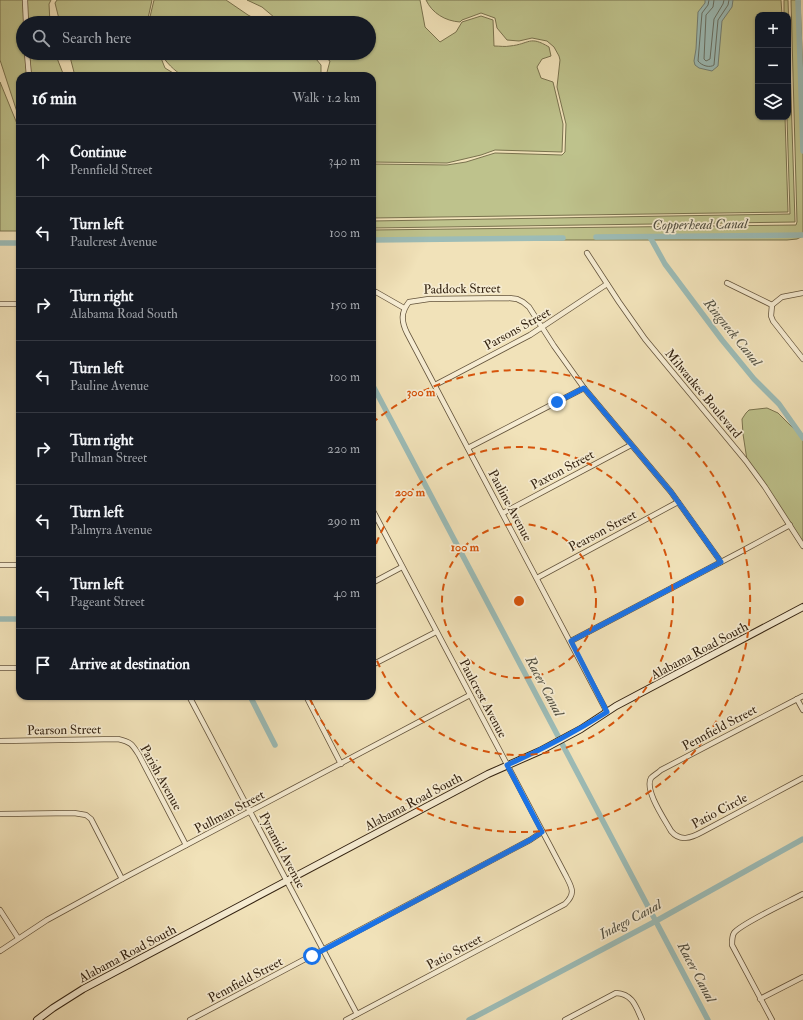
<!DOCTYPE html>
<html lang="en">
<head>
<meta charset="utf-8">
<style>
  :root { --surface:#171b24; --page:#242831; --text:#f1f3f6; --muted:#9ea1a6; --line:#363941 }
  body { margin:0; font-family:"IM FELL Double Pica",serif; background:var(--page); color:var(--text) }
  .controls { position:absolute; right:12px; top:12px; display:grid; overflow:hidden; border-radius:8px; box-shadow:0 1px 3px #0004 }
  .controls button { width:36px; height:36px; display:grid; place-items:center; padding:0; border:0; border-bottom:1px solid var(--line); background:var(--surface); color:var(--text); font:20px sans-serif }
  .stop { position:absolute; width:12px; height:12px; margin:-9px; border:3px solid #1a73e8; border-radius:50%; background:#fff }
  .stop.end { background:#1a73e8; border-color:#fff; box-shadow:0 1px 4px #0008 }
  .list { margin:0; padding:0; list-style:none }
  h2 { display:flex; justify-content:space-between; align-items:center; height:52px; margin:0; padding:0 16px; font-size:17px }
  h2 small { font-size:13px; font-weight:400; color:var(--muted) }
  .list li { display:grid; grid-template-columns:26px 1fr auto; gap:12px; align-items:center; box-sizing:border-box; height:72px; padding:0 16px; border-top:1px solid var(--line) }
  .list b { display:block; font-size:15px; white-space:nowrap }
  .list p { margin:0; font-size:13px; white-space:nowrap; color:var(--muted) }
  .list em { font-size:13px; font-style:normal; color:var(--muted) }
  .icon { flex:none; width:22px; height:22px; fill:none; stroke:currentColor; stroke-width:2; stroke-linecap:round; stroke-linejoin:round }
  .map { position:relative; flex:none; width:803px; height:1020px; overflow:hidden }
  .search { position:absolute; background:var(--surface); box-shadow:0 1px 3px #0004; left:16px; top:16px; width:360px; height:44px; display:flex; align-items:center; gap:10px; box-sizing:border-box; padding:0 14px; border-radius:22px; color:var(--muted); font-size:15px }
  .panel { position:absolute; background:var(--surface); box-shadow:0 1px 3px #0004; left:16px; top:72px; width:360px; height:628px; border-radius:12px }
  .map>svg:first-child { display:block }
</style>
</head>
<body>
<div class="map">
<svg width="803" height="1020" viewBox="0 0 803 1020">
  <rect width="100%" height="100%" fill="#f1e2b9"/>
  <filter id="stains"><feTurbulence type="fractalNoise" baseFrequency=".005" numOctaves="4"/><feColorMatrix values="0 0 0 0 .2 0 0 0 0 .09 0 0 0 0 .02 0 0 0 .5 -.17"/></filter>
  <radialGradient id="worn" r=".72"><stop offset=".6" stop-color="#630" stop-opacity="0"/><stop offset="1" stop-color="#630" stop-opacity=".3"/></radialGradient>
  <g fill="#bec28c" stroke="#79724e">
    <path d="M0,0H51L49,4L50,23H23V53H55L64,76H20V125L19,118L0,60Z"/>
    <path d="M57,0H152L147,23H60L55,3Z"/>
    <path d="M154,0H226L248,15L263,23H150L149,21Z"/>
    <path d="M247,0H420L425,27L440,42L456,32L462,22L481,16L493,20L494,46C500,46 505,47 510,46C530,44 529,35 549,47L551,56L542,59L537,67L541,78L553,82L563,124L562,152L495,150L481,155L447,163L372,162V76H326L330,61L319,53H369V23H281L262,7Z"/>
    <path d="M426,0H781L782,15H758V117H785L788,212L372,218V164L447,165L466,162L495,153L562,155L565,152L566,124L557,87L560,60L559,56L554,47L547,41L532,38L519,41L507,40L497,28L495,18L481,13L462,20L460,22C445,21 432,13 426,0Z"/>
    <path d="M784,0H788L795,222L372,228V221L790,214L787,117L788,15H784Z"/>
    <path d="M791,0H800L803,77V236L797,239L787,240H372V230L796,225L797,222Z"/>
    <path d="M69,53H159L165,68L178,76H75Z"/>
    <path d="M161,53H311L321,65V76H183C175,71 165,62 161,53Z"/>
    <path d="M0,82L20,131V231H0Z"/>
    <path d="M767,408L778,413L803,438V546L747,460L743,434L742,419L746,413L749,410Z"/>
  </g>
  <path fill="#9cbcb7" stroke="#727f75" d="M705,0H733L732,7L722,21L718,66L712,71L699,68L695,65L694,61L696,49L698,12L705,3Z"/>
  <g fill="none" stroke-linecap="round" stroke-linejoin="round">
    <g stroke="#687064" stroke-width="1">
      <path d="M709,0L708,5L702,13L698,61C702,66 710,68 714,65L718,20L728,5L729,0"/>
      <path d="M714,0L713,7L706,15L704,59L706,61L710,59L714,19L723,4L724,0"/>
    </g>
    <g stroke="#9cbcb7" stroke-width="5.5">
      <path d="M798,0L803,151"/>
      <path d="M596,237L803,235"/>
      <path d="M650,237L665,264L722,340L754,379L779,404L803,438"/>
      <path d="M372,240L563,238"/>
      <path d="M0,243H20"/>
      <path d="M372,384L708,1020"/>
      <path d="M0,619H20"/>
      <path d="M250,696L275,745"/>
      <path d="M469,1020L656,921L803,839"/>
    </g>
    <defs>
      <g id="street">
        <path d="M25,0L26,23"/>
        <path d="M27,53L29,76"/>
        <path d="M587,253L619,302L645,339L746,461L765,487L803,546"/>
        <path d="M727,283L772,305"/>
        <path d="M376,292L404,308"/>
        <path d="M0,304H20"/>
        <path d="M772,305L771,316L773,321L803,359"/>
        <path d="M772,305L782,297L803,293"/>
        <path d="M435,385L530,335L607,284"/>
        <path d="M468,448L584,388"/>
        <path d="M503,513L631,445"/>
        <path d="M0,565H20"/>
        <path d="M537,578L678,502"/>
        <path d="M372,583L402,567"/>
        <path d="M571,641L742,551L790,525"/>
        <path d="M372,665L436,632"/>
        <path d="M0,668H20"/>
        <path d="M189,696L357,1014"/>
        <path d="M306,696L341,764"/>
        <path d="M803,696L661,770C658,773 654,775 651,778C644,790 665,820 671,831C680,842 691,838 702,832L803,778"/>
        <path d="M797,699L803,710"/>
        <path d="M607,712L407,333C401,321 401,312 409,302L429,299L509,298L517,299L523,302L529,307L554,346L584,388L671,492L721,562"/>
        <path d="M0,741L118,739C131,742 132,744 139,755L186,845"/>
        <path d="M0,814L74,813L86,815L91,819L122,879"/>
        <path d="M0,910L18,938"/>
        <path d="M0,951L47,920L122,879L470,695"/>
        <path d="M760,999L803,977"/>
        <path d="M190,1020L530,840L542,832"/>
        <path d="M346,1020L565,904C576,893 572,888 566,876L372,509"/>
        <path d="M565,1020L616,993C633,994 636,1007 642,1020"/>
        <path d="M772,1020L732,945C732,941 732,936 734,933C740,924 790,901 803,894"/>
      </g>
      <path id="secondary" d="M37,1020L53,1008L83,989L488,774L540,751L581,729L616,706L803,607"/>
    </defs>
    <use href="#street" stroke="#63533b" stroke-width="6"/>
    <use href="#secondary" stroke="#342311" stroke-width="8"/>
    <use href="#street" stroke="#f6ecd2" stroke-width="4.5"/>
    <use href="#secondary" stroke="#f6ecd2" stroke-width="6"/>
  </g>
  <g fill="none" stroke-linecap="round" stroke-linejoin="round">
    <path stroke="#1a73e8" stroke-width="5" d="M312,956L530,840L542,832L507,765C542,750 575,732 607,712L571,641L721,562L671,492L584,388L557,402"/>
  </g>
  <g fill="none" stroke="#d6540c" stroke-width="2" stroke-dasharray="7 5">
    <circle cx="519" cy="601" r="77"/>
    <path d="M372 555A154 154 0 1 1 372 647"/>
    <path d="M372 423A231 231 0 1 1 309 697"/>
  </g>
  <g text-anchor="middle" stroke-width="3.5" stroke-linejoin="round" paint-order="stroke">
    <g font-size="13" fill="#342311" stroke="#f6ecd2">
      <text transform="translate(462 288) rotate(-1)" y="5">Paddock Street</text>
      <text transform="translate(517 328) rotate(-29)" y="5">Parsons Street</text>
      <text transform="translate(704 393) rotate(50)" y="5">Milwaukee Boulevard</text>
      <text transform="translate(562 469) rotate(-28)" y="5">Paxton Street</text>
      <text transform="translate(511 505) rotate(62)" y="5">Pauline Avenue</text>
      <text transform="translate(602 530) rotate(-28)" y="5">Pearson Street</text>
      <text transform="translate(699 650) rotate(-28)" y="5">Alabama Road South</text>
      <text transform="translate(484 698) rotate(62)" y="5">Paulcrest Avenue</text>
      <text transform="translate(719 727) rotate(-28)" y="5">Pennfield Street</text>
      <text transform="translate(64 729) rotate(-1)" y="5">Pearson Street</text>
      <text transform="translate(162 777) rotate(61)" y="5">Parish Avenue</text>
      <text transform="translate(413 801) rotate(-28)" y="5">Alabama Road South</text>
      <text transform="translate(719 810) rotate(-28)" y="5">Patio Circle</text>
      <text transform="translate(229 811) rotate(-28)" y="5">Pullman Street</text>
      <text transform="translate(283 850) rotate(62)" y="5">Pyramid Avenue</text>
      <text transform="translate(454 951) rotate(-28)" y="5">Patio Street</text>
      <text transform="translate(127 953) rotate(-28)" y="5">Alabama Road South</text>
      <text transform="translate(245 979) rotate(-28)" y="5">Pennfield Street</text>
    </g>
    <g font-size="14" font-style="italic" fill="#535143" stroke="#f6ecd2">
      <text transform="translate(700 224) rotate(-1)" y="5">Copperhead Canal</text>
      <text transform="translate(733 332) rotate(51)" y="5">Ringneck Canal</text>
      <text transform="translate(545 686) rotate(62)" y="5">Racer Canal</text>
      <text transform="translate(630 919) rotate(-28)" y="5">Indego Canal</text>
      <text transform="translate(697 972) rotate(62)" y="5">Racer Canal</text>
    </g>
  </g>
  <circle cx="519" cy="601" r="6" fill="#d6540c" stroke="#f6ecd2" stroke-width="2"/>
  <g font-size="12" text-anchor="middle" font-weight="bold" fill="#d6540c" stroke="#f6ecd2" stroke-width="3.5" stroke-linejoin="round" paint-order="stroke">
    <text x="421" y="396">300 m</text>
    <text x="410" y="496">200 m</text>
    <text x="465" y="551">100 m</text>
  </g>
  <rect width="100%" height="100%" filter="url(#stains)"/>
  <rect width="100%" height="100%" fill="url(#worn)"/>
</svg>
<div class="controls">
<button>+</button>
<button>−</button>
<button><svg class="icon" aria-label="layers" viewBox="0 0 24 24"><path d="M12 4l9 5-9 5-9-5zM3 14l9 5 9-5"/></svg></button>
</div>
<div class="stop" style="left:312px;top:956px"></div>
<div class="stop end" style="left:557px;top:402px"></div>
<div class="search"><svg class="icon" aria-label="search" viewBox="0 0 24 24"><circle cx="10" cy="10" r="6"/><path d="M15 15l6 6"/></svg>Search here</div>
<section class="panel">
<h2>16 min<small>Walk · 1.2 km</small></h2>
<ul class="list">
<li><svg class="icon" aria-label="ahead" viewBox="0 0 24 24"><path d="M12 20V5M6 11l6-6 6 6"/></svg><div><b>Continue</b><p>Pennfield Street</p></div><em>340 m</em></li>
<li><svg class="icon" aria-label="left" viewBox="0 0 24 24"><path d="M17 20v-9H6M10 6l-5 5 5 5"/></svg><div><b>Turn left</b><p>Paulcrest Avenue</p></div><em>100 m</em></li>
<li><svg class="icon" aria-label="right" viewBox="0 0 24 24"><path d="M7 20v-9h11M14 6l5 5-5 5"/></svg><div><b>Turn right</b><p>Alabama Road South</p></div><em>150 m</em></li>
<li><svg class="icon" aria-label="left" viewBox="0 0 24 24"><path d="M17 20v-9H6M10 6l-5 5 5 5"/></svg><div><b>Turn left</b><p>Pauline Avenue</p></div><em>100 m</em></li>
<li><svg class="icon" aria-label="right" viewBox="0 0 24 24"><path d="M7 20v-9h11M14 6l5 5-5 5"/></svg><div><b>Turn right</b><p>Pullman Street</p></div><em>220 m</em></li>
<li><svg class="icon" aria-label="left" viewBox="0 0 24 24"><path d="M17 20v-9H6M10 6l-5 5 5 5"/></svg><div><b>Turn left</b><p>Palmyra Avenue</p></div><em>290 m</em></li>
<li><svg class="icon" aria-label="left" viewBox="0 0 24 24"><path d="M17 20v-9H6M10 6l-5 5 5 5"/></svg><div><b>Turn left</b><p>Pageant Street</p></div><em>40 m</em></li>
<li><svg class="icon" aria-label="arrive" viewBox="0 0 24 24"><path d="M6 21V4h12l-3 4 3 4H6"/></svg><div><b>Arrive at destination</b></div></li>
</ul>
</section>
</div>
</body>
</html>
